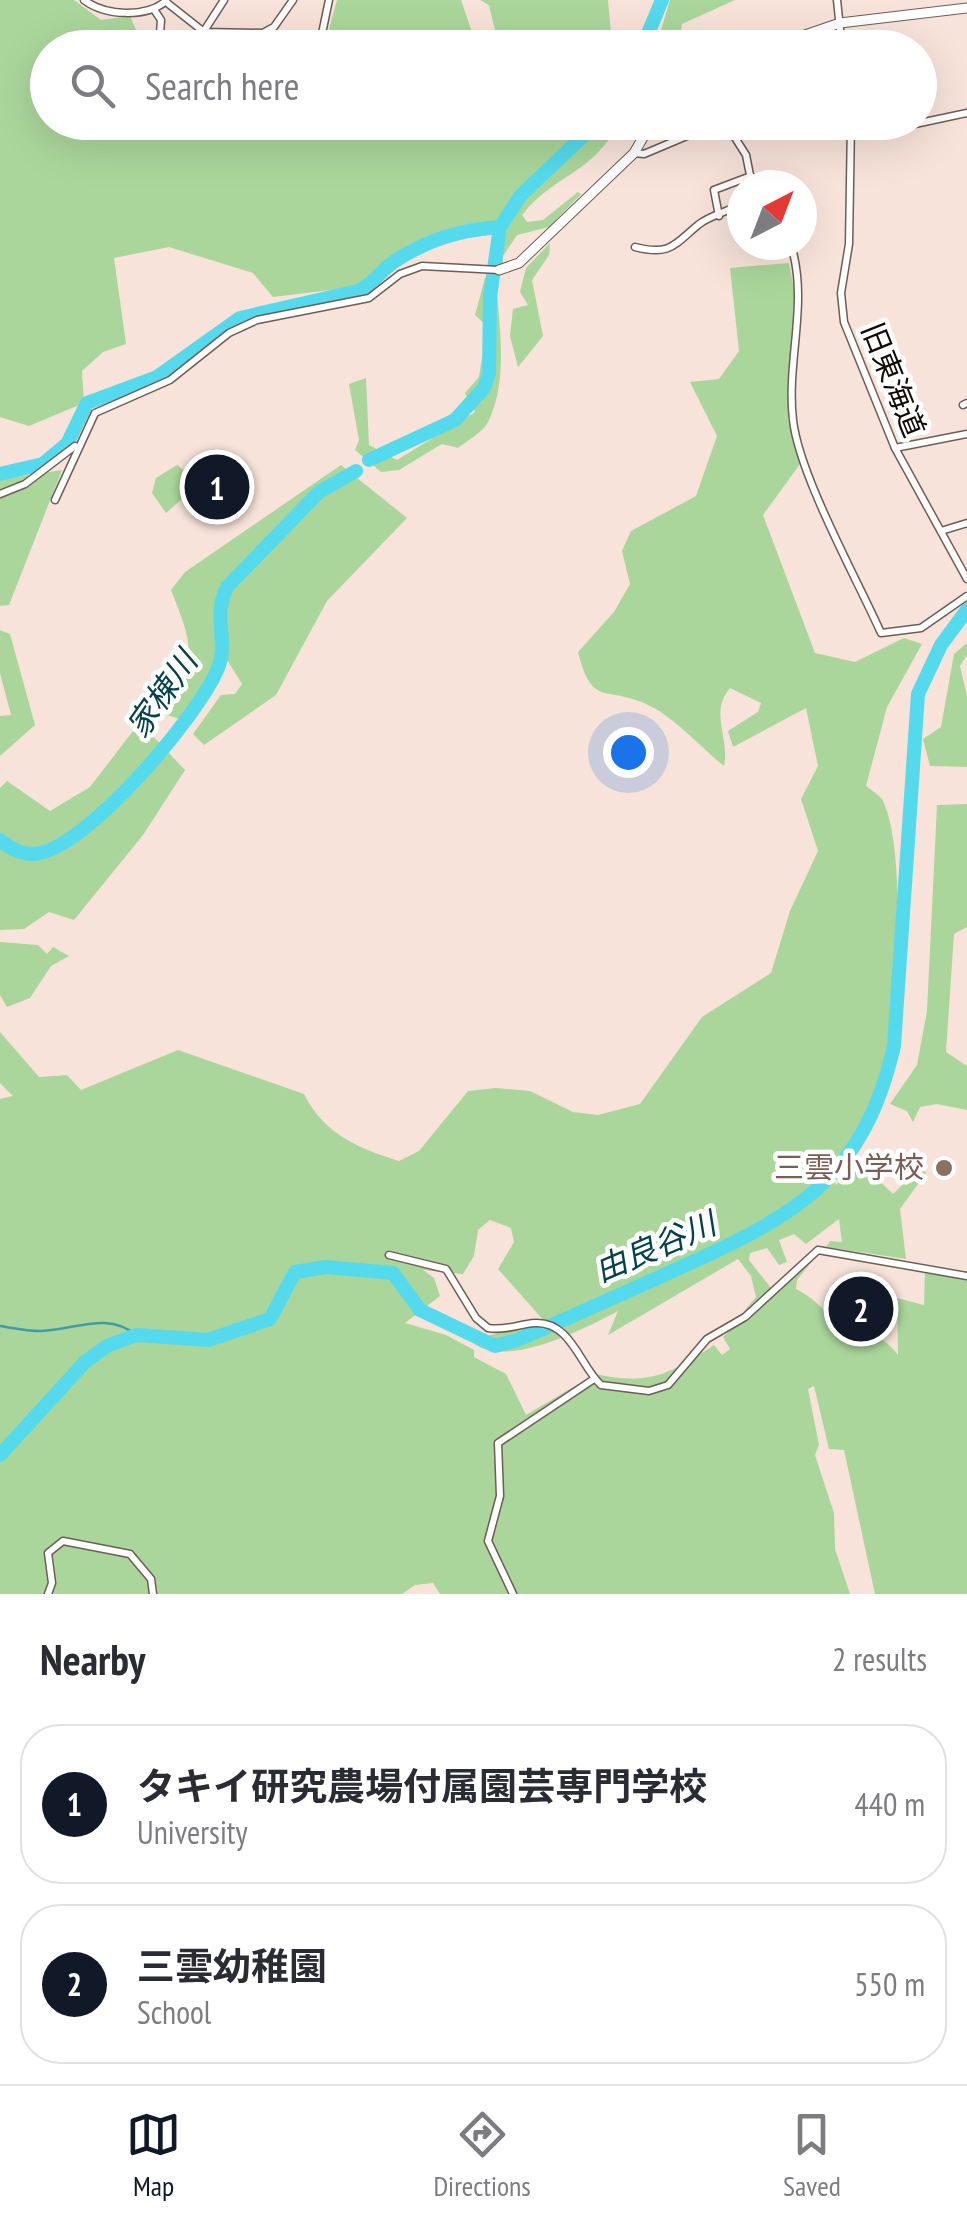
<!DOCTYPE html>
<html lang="en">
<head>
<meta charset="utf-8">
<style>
  :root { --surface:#fff; --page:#f2f2f3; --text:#2b2b33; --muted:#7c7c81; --line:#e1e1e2; --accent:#111827 }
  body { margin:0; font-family:"PT Sans Narrow","Noto Sans JP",sans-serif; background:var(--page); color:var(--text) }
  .compass { position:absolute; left:727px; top:170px; width:90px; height:90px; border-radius:50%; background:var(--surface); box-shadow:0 10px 40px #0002; rotate:42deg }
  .you { position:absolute; left:628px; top:752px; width:35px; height:35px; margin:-25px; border:8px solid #fff; border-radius:50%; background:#1a73e8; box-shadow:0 0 0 15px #1a73e833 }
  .badge { display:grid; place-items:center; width:65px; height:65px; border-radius:50%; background:var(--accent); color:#fff; font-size:32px; font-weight:700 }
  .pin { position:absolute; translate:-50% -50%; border:5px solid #fff; box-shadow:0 2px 10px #0006 }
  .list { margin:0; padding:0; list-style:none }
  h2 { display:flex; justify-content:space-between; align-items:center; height:130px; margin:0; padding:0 40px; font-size:42px }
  h2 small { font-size:32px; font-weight:400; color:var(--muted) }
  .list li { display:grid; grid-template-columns:65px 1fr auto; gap:30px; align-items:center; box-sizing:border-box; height:160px; margin:0 20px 20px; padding:0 20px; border:2px solid var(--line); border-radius:40px }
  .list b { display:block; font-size:38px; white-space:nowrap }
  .list p { margin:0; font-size:32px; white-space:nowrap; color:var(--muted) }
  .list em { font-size:32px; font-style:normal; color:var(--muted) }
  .icon { flex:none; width:55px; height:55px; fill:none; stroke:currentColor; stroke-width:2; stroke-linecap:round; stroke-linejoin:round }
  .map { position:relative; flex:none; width:967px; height:1594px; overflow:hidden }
  .search { position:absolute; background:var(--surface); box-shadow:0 10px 40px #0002; left:30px; right:30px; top:30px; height:110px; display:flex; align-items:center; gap:25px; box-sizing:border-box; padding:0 35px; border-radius:55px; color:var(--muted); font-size:38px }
  .sheet { height:490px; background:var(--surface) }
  nav { display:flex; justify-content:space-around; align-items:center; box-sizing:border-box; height:140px; border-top:2px solid var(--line); background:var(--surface); font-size:28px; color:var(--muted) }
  nav a { display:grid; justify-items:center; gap:5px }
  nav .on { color:var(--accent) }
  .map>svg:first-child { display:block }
</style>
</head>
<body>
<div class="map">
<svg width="967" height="1594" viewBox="0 0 967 1594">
  <rect width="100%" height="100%" fill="#f7e3d9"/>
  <g fill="#aad69b">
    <path d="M0,0H74L101,20L130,16L141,41L134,47L48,48V122L241,123C267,143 297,139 324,122L619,123C592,175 554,174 522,215L527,222L543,220L578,192L581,194L549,227L517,235L503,256V266L499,261L507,230L501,228L485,236L468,224L446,232L364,286L273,297L253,273L169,247L114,258L126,344L103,352L82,371L84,403L29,426L0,417Z"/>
    <path d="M337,0H461L477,47H338L339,39L329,29Z"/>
    <path d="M480,0H608L611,34L630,45L637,39L654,47H499L489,5Z"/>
    <path d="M670,0H735L682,24L678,47H656Z"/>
    <path d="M550,243L549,255L532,280L543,336L518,367L510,336L513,309L528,305L520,292L526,268Z"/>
    <path d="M789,263L797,305L788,420L803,460L763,515L815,653L855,662L904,638L922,644L887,707L866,786C871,790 880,795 883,801C907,850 897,1014 886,1069C879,1105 852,1139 830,1168L836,1185L859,1161L893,1194L921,1167L926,1173L900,1209L906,1259L826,1247L830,1241L842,1242L839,1219L806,1244L794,1234L779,1240L787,1262L779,1265L767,1248L750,1253L749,1260L771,1288L734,1323L756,1297L751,1276L738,1259L608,1335L618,1311C584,1329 509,1368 475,1344L482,1337L545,1322L498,1269L514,1242L511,1228L490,1220L478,1230L474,1256L463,1274L423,1270L434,1278L440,1296L405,1323L446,1335L474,1350V1357L506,1374L526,1415L595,1374C648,1386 671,1374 714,1345L722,1355L730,1349L723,1337L820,1251L797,1280L796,1289C813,1297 822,1310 836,1318C863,1334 877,1328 898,1355L897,1298L924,1305L925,1269L967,1278V1594H875L844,1450L829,1449L814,1386L808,1389L819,1445L815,1455L834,1513L835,1549L850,1594H440L433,1583L415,1585L402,1594H0V1099L13,1096L0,1083V1032L39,1077L67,1075L81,1090L178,1050L304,1094C324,1134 358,1148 399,1161L419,1151L468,1091L496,1088L530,1091L573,1112L598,1115L640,1104L702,1017L771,973L790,911L818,851L801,799L818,766L806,708L733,747L728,731L758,712L761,703L730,688C709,712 730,739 724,766C700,747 673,715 644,703C604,686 592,707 578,652L614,612L630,584L622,551L631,531L696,496L717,436L690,382L719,379L739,351L730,268Z"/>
    <path d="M485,278L496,280C499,324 509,381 488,422C483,432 467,441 458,448L442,444L399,470L381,472L355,450L359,440L349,384L366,378L369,445L397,460L475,412L465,393L479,377L487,326L475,315Z"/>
    <path d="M177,465L191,476L190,492L166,513L152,493L156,478Z"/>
    <path d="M341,465L407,518L327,601L276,695L204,745L193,734L221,695L235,694L242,684L221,650L186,721L148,709C199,659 196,654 171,590L185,572Z"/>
    <path d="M62,470L9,605L0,606V474L11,478Z"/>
    <path d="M0,630L10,634L35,725L0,756V716L11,715L0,673Z"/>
    <path d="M967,643V655L960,666L967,696V767L930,766L923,739L941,727L954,654Z"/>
    <path d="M133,731L149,732L185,770L143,835L74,920L49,912L24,929L0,930V788L7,781L50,811L90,787Z"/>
    <path d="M967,804V927L954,934L946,1052L967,1066V1110L937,1104L920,1107L913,1122L907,1111L890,1104L917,1065L927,1011L937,805Z"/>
    <path d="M0,942L38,945L47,954L53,947L69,956L51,966L30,998L7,1007L0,995Z"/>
  </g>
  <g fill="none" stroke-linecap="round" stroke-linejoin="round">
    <path stroke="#419ca8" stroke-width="2.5" d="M0,1326C13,1328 27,1331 41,1331C75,1330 107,1311 136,1335"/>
    <g stroke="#55daed" stroke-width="14">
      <path d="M642,48L662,0"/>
      <path d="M369,460L455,420L484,388L489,374L490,297L500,227L521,195L598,122"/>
      <path d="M0,474L43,464L67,444L87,403L157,377L240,318L358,291C374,284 381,270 395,261C429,239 460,230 500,227"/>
      <path d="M0,840C11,849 20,854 34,854C84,852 200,714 218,668C229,643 212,617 227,587L319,492L356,471"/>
      <path d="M0,1455L85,1362L107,1346L136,1335L208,1340L270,1319L295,1272L326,1267L393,1273L420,1310L495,1346L517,1340C571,1317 624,1293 677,1269C794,1216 863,1181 894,1046L918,694L941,645L967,610"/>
    </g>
    <defs>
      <g id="street">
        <path d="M84,0C105,16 146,18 166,1"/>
        <path d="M837,0L842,48"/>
        <path d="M166,2L204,32L263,33L274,27L293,0"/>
        <path d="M155,11L161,20L159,48"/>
        <path d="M204,31L224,0"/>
        <path d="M261,48L266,32"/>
        <path d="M319,48L329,0"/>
        <path d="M303,122L310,126"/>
        <path d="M725,122L746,155L752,185"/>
        <path d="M836,122L901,127L967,113"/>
        <path d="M851,122L849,244L841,293L844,322L895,448L967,579"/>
        <path d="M634,153L644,154L701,130L750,132L823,122"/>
        <path d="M719,216L714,190L751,176"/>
        <path d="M791,245C809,303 786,361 793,420C799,475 857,579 881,633L921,628L967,596"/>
        <path d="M635,247C670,256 674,245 698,225C708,216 729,211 742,204"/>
        <path d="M963,405L967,403"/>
        <path d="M895,448L967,434"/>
        <path d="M0,494L25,484L75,446"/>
        <path d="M55,500L95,413L170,380L229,333L257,320L369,298L400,274L422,266L499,270"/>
        <path d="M941,531L967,523"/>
        <path d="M389,1255L446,1269L476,1318L488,1328C505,1331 519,1324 535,1323C571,1321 580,1366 601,1385L649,1391L668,1385L707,1339L745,1317L818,1250L967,1276"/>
        <path d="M48,1594L52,1583L48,1553L63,1541L130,1554L151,1579L153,1594"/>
        <path d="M513,1594L488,1541L500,1496L498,1443L594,1379"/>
      </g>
      <g id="secondary">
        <path d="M767,48L840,23L967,8"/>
        <path d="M499,270L519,263L634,153L652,122"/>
      </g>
    </defs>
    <use href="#street" stroke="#6e5d54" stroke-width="9"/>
    <use href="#secondary" stroke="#6e5d54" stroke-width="11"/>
    <use href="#street" stroke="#fff" stroke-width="6"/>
    <use href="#secondary" stroke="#fff" stroke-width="9"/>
  </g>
  <circle fill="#8d6e63" stroke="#fff" stroke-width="4" cx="944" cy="1168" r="10"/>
  <g text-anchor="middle" stroke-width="9" stroke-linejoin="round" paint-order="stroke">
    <g font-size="30" fill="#110a07" stroke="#fff">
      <text transform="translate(893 380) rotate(68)" y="10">旧東海道</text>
    </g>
    <g font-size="30" fill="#785e54" stroke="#fff" text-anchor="end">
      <text x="924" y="1178">三雲小学校</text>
    </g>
    <g font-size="32" font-style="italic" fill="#03424a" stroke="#fff">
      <text transform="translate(162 694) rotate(-55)" y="11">家棟川</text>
      <text transform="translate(655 1247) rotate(-23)" y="11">由良谷川</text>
    </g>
  </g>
</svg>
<svg class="compass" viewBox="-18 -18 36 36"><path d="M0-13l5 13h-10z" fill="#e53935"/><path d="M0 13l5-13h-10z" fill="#7c7c81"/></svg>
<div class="you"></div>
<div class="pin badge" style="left:217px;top:487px">1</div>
<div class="pin badge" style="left:861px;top:1309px">2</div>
<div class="search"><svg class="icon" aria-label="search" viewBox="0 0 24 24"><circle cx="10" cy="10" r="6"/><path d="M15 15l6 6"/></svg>Search here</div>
</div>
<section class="sheet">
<h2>Nearby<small>2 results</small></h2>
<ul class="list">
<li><span class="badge">1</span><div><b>タキイ研究農場付属園芸専門学校</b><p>University</p></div><em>440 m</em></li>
<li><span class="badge">2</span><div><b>三雲幼稚園</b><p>School</p></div><em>550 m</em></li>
</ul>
</section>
<nav>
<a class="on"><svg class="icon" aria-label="map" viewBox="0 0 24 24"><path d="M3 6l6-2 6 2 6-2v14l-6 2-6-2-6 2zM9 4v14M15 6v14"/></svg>Map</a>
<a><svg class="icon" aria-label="directions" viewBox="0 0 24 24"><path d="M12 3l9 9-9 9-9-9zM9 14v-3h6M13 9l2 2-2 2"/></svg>Directions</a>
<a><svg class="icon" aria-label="saved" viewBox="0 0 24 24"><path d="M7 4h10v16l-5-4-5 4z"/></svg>Saved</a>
</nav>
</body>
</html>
